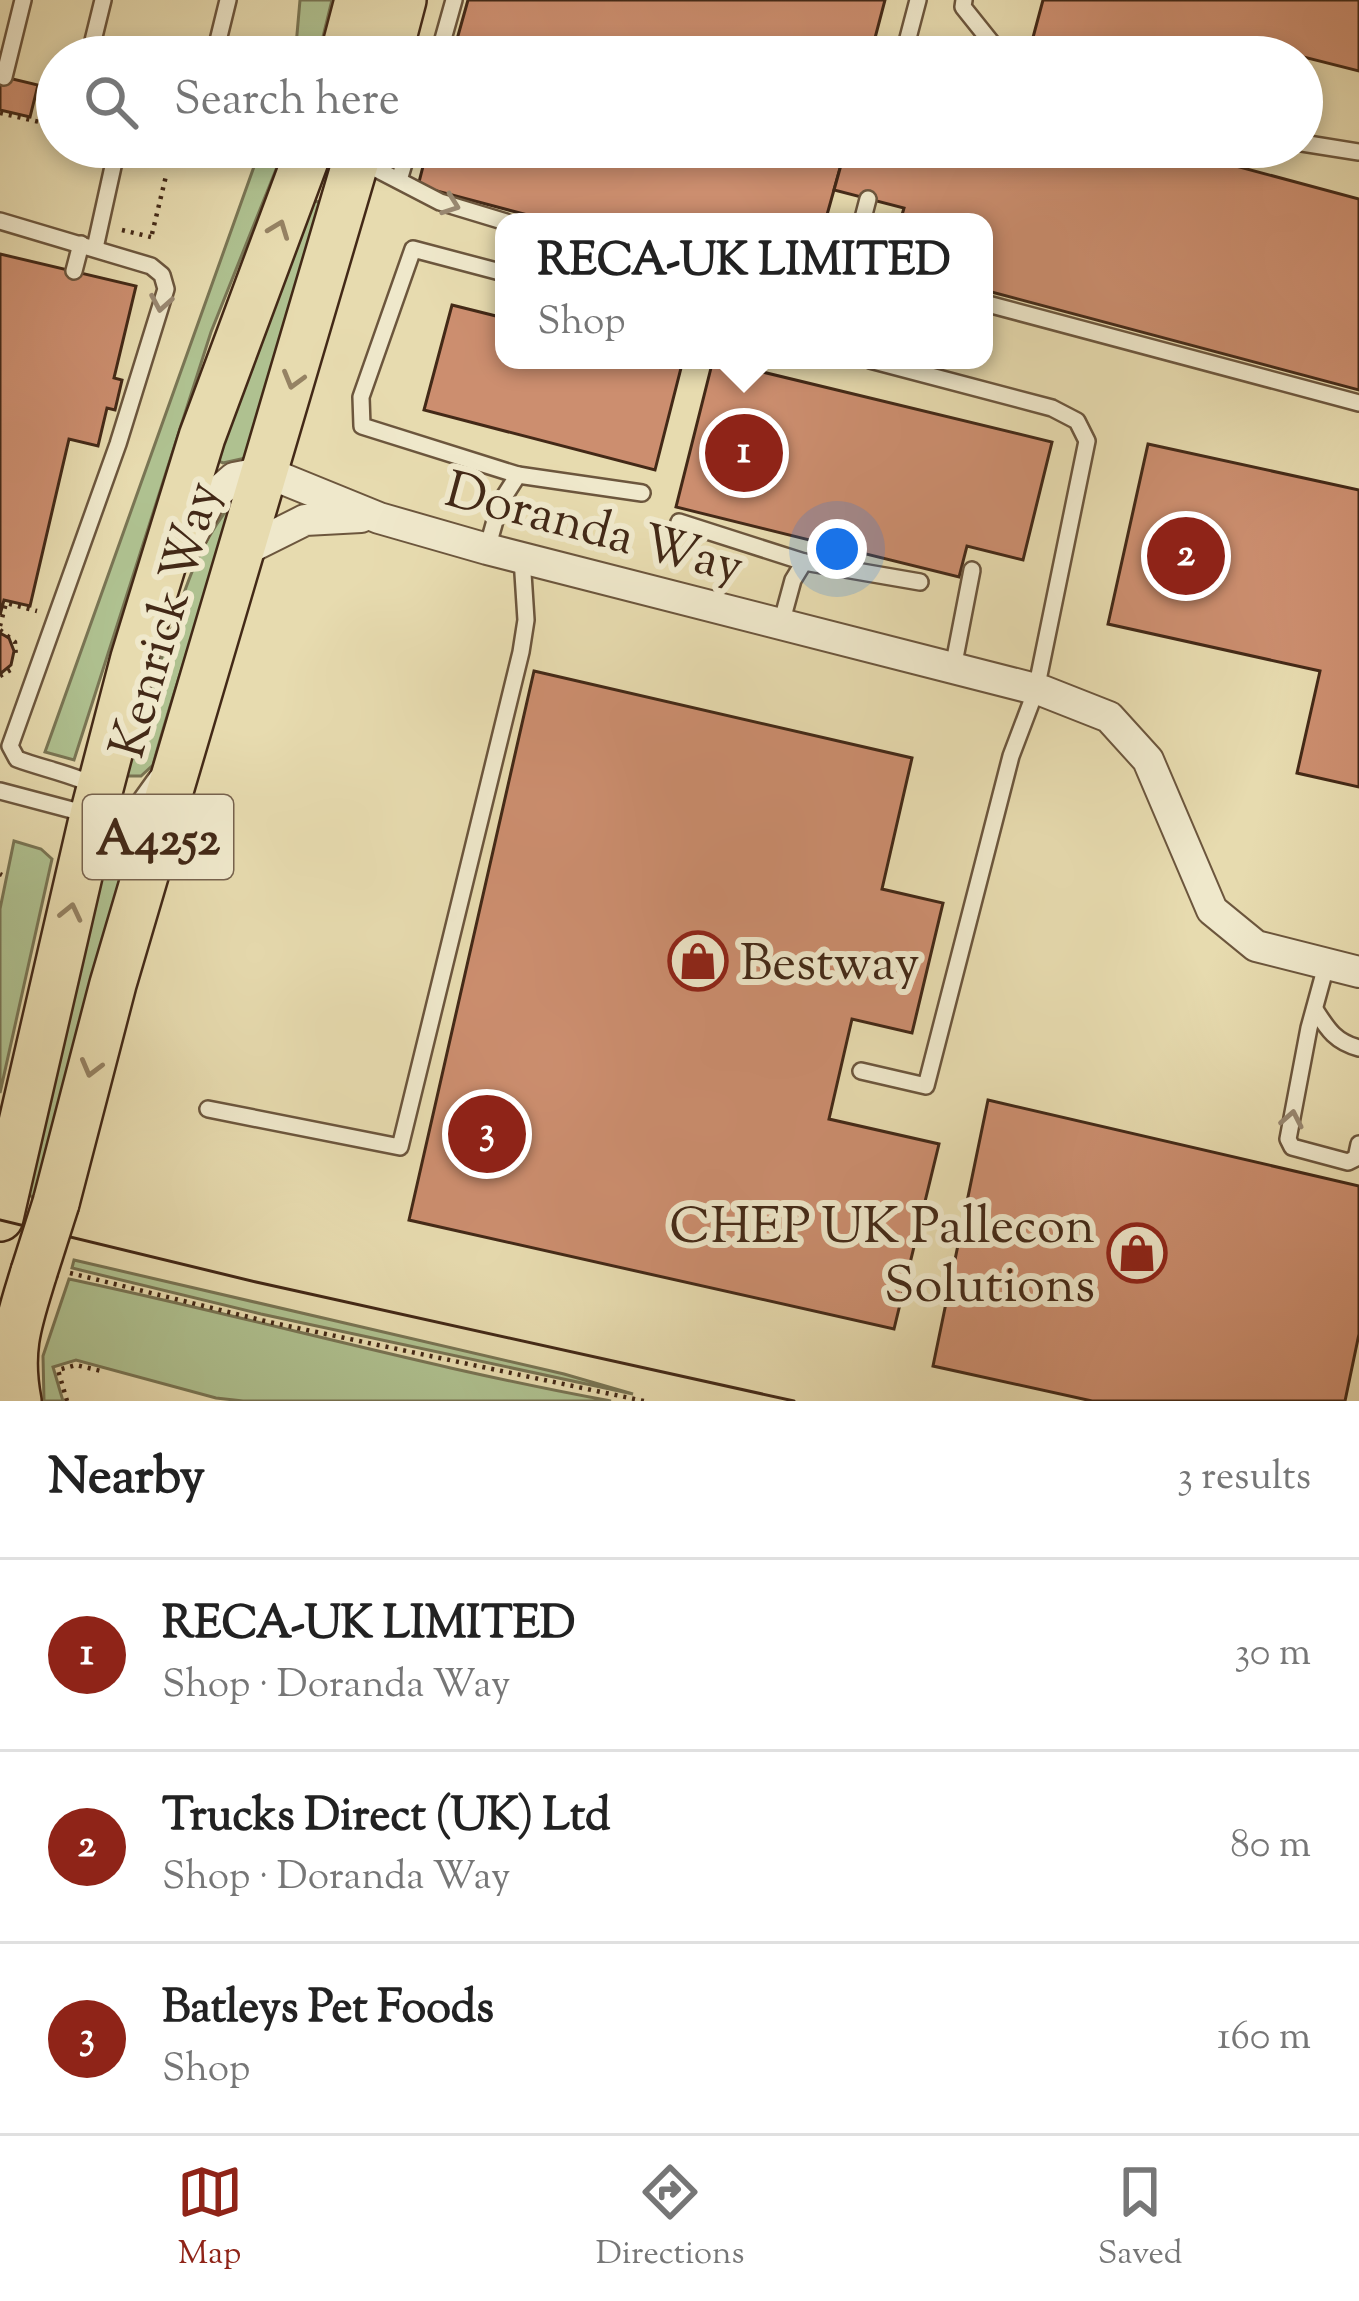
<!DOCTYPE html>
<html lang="en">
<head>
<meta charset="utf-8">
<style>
  :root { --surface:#fff; --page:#f2f2f2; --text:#222; --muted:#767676; --line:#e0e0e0; --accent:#8f2418 }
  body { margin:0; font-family:"Sorts Mill Goudy",serif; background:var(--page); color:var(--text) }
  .you { position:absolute; left:837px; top:549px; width:42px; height:42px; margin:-30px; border:9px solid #fff; border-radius:50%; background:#1a73e8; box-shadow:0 0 0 18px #1a73e833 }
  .badge { display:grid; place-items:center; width:78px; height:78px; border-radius:50%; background:var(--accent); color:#fff; font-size:39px; font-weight:700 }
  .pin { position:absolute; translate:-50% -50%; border:6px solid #fff; box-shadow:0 3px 12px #0006 }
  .popup { position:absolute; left:495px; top:213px; width:498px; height:156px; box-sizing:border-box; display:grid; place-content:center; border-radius:24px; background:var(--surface); filter:drop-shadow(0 3px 9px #0005); font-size:39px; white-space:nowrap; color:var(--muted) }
  .popup b { font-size:45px; color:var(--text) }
  .popup::after { content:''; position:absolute; left:50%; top:100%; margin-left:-24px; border:24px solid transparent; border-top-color:var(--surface) }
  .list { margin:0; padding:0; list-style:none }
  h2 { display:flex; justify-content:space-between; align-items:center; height:156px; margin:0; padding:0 48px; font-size:51px }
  h2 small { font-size:39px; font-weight:400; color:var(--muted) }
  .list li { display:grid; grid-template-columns:78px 1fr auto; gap:36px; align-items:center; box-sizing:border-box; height:192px; padding:0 48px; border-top:3px solid var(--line) }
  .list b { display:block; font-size:45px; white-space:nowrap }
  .list p { margin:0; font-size:39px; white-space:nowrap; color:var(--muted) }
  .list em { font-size:39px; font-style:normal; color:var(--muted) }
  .icon { flex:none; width:66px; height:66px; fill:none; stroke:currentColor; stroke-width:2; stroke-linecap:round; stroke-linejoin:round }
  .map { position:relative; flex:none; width:1359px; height:1401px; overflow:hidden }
  .search { position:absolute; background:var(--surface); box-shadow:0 6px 18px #0003; left:36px; right:36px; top:36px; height:132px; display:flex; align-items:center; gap:30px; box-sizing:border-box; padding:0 42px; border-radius:66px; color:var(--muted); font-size:45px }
  .sheet { height:732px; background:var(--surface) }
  nav { display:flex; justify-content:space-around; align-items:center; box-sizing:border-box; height:168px; border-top:3px solid var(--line); background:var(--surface); font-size:33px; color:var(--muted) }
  nav a { display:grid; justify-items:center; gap:6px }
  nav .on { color:var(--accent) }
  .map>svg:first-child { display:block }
</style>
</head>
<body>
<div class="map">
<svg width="1359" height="1401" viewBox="0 0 1359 1401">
  <rect width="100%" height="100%" fill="#e7dbaf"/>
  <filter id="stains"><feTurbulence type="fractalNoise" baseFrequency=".00167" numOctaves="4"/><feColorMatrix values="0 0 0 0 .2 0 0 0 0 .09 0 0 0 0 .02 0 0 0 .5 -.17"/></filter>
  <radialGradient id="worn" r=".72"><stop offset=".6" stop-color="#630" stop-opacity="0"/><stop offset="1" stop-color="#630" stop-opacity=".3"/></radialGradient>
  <g fill="#afc190" stroke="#797554" stroke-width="3">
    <path d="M300,0H332L318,57H295Z"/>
    <path d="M261,147H285L211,332L74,760L45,752Z"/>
    <path d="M309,199L328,205L250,457L223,463L216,460Z"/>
    <path d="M225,512H231C207,597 176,679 153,765L141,776H128L123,771C132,727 146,698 162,657C182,603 190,560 225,512Z"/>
    <path d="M14,841L41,849L52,859L0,1093V909Z"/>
    <path d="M109,849L122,860L121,874L39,1198L22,1194L104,850Z"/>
    <path d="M74,1260L564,1374L633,1394L261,1314L72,1268Z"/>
    <path d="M69,1279C250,1317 429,1368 611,1401H243L216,1398L76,1360L53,1367L63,1401H44L43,1356Z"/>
  </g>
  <g fill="#cc8e6f" stroke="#432917" stroke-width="3">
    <path d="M468,0H885L870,57H452Z"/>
    <path d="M1043,0H1359V71L1244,42L1240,57H1034L1028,56Z"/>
    <path d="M0,76L38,85L30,117L0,110Z"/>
    <path d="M428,147H846L825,222H554L418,186Z"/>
    <path d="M846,147H1165L1359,199V390L984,290V222H900L904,208L834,190Z"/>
    <path d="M0,254L136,286L114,378L122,380L115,410L107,408L98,446L69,439L30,606L4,600L0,615Z"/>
    <path d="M452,305L504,318V360H667L682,364L655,470L424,410Z"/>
    <path d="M713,360L1052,442L1023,560L967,546L959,577L676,507Z"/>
    <path d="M1148,444L1359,490V787L1297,773L1320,671L1108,624Z"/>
    <path d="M0,633L9,638L14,651L11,665L0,674Z"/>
    <path d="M534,671L912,758L882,889L943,903L912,1033L852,1019L829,1119L939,1144L894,1329L409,1220Z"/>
    <path d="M988,1100L1359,1186V1334L1345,1401H1092L933,1366Z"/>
  </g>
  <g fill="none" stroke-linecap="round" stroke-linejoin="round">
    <defs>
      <g id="lane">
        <path d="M964,0L963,7L1003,57"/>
        <path d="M89,57L103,0"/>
        <path d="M214,57L228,0"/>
        <path d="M438,57L454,0"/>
        <path d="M903,57L918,0"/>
        <path d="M4,77L23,0"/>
        <path d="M1302,143L1359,152"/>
        <path d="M191,148L192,147"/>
        <path d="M359,160L440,202L506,222"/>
        <path d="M399,180L409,147"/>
        <path d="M0,221L151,266L162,275L166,289L118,444L10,746L17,759C68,778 142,783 132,856"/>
        <path d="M862,222L868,199"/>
        <path d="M95,248L116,153"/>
        <path d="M74,271L81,244"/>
        <path d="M504,273L413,249L361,397L362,426L518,475"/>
        <path d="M984,303L1359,403"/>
        <path d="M679,522L804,562"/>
        <path d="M487,549L500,503L518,475L642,493"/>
        <path d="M781,624L793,580L804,562L920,582"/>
        <path d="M953,668L972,570"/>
        <path d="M0,791L91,815"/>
        <path d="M120,814L137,805L157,777"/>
        <path d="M1326,966L1309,1028L1288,1139L1292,1147L1348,1162L1356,1158L1359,1144"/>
        <path d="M1316,1011C1328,1030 1336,1042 1359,1048"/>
        <path d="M861,1071L926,1086L1011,756L1036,690L1087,441L1077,421L1052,408L870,360"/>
        <path d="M208,1109L400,1147L521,652L526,620L522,558"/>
      </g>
      <g id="street">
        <path d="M184,551L211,498L234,478L266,472L379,518L487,549L1043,691L1109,717L1148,760L1212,910L1256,946L1359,972"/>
        <path d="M243,551L305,520L361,517"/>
      </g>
      <g id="primary">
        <path d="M343,57L358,0"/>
        <path d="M388,57L403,0"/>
        <path d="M56,1203L113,984L360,147"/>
        <path d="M0,1218L93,815L134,658L202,437L310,147"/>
        <path d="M18,1401C8,1349 19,1321 34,1272"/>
      </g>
    </defs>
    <use href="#lane" stroke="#6c563d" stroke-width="20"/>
    <use href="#street" stroke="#6c563d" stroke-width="34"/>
    <use href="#primary" stroke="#432917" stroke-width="50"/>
    <g stroke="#432917" stroke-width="4.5" stroke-dasharray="3 6" stroke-linecap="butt">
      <path d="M0,113L57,126"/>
      <path d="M122,230L151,237"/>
      <path d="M152,234L166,176"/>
      <path d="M0,626L6,603L37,611"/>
      <path d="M0,630L15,642L16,658"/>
      <path d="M0,676L12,669"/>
      <path d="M0,874L2,875"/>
      <path d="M70,1273L269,1322L644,1401"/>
      <path d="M67,1401L58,1370L76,1365L101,1371"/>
    </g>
    <use href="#lane" stroke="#efe8cb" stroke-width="15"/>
    <use href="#street" stroke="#efe8cb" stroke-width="30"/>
    <use href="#primary" stroke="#e7dbaf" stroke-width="45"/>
    <path stroke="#432917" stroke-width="3" d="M0,1220L256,1282L794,1401"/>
    <defs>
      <path id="primary-bridge" d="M34,1272L56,1203"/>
    </defs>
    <use href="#primary-bridge" stroke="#432917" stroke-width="50" stroke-linecap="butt"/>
    <use href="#primary-bridge" stroke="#e7dbaf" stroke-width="45"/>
  </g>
  <defs><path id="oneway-chevron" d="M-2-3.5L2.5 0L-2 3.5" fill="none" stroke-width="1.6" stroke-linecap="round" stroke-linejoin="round" transform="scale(3)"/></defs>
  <g stroke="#998871">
    <use href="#oneway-chevron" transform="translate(451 205) rotate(20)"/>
    <use href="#oneway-chevron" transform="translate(161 303) rotate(100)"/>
    <use href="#oneway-chevron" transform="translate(1292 1119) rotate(-79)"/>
  </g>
  <g stroke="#958263">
    <use href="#oneway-chevron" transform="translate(279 229) rotate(-69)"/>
    <use href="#oneway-chevron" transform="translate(293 380) rotate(106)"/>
    <use href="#oneway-chevron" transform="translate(71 912) rotate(-77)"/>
    <use href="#oneway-chevron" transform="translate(91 1068) rotate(105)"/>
  </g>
  <defs>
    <symbol id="shop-ring" viewBox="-11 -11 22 22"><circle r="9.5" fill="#efe8cb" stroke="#8f2418" stroke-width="1.5"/><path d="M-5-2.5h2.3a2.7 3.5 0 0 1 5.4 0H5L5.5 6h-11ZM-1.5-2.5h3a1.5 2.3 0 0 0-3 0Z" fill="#8f2418"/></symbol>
  </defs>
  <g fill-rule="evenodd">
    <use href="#shop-ring" x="665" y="928" width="66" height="66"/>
    <use href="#shop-ring" x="1104" y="1220" width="66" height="66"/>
  </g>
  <g text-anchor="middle" stroke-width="12" stroke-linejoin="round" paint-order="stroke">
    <rect fill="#efe8cb" stroke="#77624d" stroke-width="3" x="83" y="795" width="150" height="84" rx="9"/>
    <g font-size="48" font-weight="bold" fill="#432917">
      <text x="158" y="854">A4252</text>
    </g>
    <g font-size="51" fill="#432917" stroke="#efe8cb">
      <text transform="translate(595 526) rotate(15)" y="18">Doranda Way</text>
      <text transform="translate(163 619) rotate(-74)" y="18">Kenrick Way</text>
    </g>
    <g font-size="51" fill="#432917" stroke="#efe8cb" text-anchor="start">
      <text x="740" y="979">Bestway</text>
      <text x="1095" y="1242" text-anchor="end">CHEP UK Pallecon<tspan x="1095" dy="59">Solutions</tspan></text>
    </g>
  </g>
  <rect width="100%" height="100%" filter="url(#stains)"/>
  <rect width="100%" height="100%" fill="url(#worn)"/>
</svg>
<div class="you"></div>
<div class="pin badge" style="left:744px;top:453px">1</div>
<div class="popup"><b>RECA-UK LIMITED</b>Shop</div>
<div class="pin badge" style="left:1186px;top:556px">2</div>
<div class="pin badge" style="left:487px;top:1134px">3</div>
<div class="search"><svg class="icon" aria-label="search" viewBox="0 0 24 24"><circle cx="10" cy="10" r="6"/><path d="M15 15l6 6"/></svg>Search here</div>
</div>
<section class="sheet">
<h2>Nearby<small>3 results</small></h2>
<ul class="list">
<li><span class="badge">1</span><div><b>RECA-UK LIMITED</b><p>Shop · Doranda Way</p></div><em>30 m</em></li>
<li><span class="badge">2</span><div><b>Trucks Direct (UK) Ltd</b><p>Shop · Doranda Way</p></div><em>80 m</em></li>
<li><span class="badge">3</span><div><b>Batleys Pet Foods</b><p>Shop</p></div><em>160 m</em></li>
</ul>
</section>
<nav>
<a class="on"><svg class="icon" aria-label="map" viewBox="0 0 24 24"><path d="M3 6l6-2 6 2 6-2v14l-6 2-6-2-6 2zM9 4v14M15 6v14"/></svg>Map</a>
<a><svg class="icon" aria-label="directions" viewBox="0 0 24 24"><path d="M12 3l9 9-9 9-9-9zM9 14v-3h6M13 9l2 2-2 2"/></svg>Directions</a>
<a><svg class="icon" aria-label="saved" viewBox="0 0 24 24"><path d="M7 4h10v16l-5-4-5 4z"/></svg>Saved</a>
</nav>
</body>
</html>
